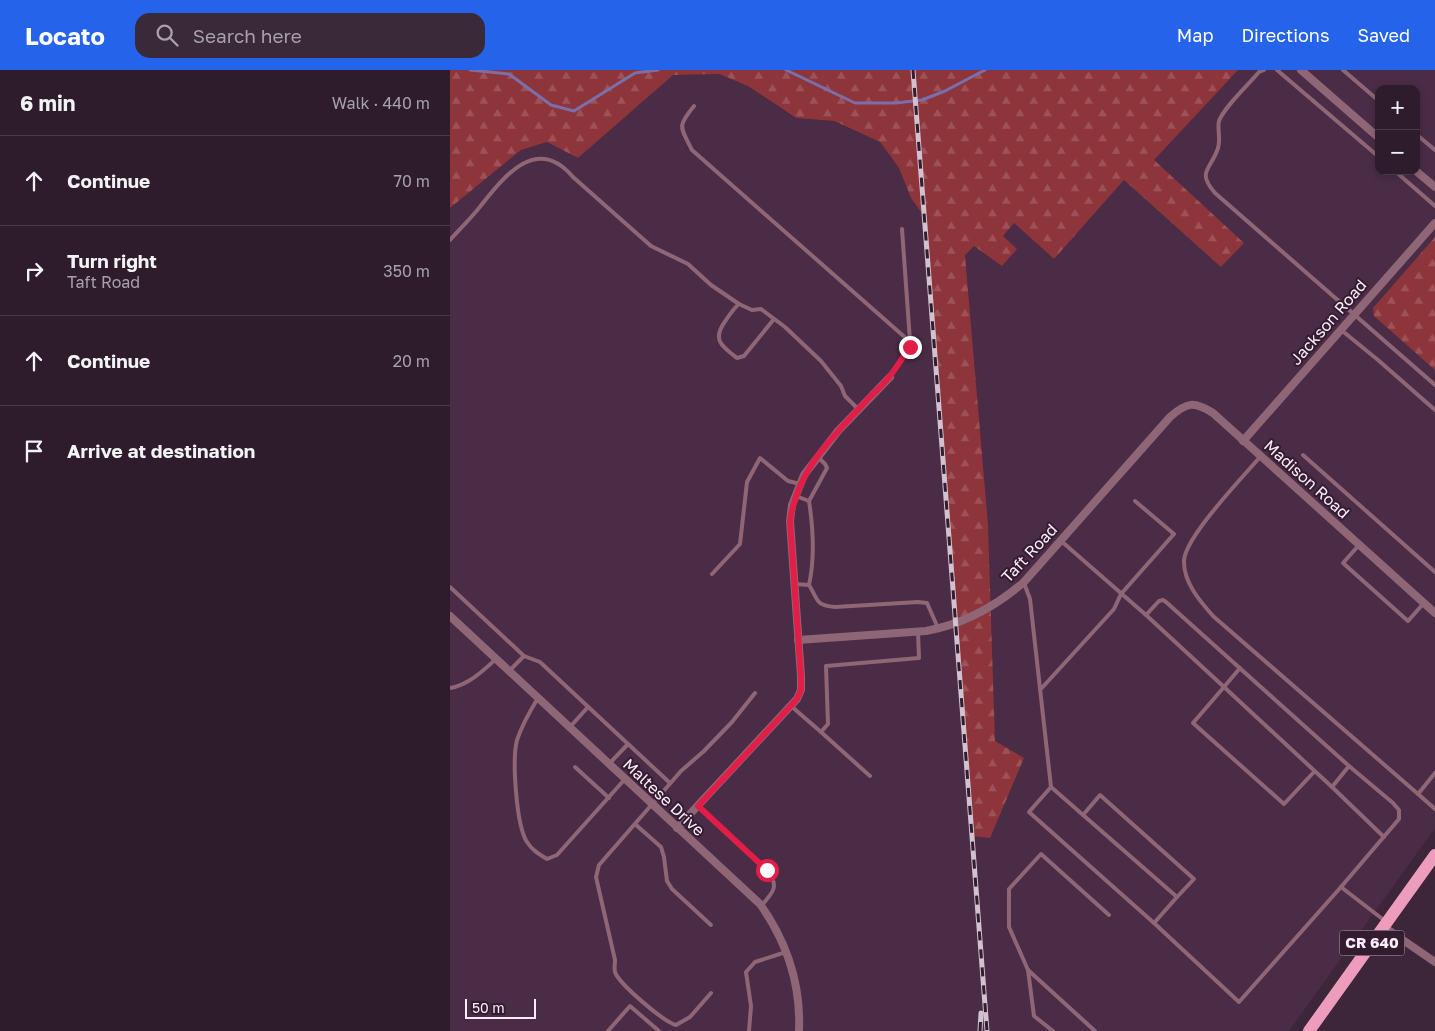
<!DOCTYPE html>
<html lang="en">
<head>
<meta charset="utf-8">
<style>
  :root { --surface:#2e1c2c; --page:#3a2938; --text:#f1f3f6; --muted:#a7a1a9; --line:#493a48; --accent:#2563eb }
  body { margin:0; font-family:"Golos Text",sans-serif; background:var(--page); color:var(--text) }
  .controls { position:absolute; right:15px; top:15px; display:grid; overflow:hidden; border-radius:10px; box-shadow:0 2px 8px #0003 }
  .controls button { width:45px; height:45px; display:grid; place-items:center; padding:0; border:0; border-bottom:1px solid var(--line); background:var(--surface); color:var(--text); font:25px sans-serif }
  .scale { position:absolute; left:15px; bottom:12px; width:71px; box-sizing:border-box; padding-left:5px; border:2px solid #fcecf9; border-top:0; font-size:14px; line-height:18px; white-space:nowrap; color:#fcecf9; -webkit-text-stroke:4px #331c30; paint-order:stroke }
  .stop { position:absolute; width:15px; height:15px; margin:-11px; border:4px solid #e11d48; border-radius:50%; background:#fff }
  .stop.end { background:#e11d48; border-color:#fff; box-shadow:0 1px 5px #0008 }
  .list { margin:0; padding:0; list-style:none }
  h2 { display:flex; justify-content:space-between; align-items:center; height:65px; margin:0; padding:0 20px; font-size:21px }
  h2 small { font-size:16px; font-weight:400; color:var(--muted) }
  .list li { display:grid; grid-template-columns:32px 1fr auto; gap:15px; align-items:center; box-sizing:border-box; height:90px; padding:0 20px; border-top:1px solid var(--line) }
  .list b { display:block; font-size:19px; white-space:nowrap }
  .list p { margin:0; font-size:16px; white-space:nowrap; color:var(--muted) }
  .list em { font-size:16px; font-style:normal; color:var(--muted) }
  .icon { flex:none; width:28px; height:28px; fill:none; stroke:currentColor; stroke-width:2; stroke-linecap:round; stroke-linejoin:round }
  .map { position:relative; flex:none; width:985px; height:961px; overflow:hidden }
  header { display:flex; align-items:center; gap:30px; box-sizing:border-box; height:70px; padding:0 25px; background:var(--accent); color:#fff }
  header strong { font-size:24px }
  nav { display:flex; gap:28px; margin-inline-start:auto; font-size:18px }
  .search { width:350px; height:45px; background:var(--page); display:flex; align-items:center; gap:12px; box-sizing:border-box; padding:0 18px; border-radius:15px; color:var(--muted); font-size:19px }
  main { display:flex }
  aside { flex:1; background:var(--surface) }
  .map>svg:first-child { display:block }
</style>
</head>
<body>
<header>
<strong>Locato</strong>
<div class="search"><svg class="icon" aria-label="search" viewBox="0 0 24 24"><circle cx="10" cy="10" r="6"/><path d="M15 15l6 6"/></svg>Search here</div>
<nav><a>Map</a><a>Directions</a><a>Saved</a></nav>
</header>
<main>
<aside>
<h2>6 min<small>Walk · 440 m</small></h2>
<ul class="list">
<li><svg class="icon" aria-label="ahead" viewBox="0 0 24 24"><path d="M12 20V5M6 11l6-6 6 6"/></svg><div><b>Continue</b></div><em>70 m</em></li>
<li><svg class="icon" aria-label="right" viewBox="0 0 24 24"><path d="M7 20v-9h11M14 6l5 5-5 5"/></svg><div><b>Turn right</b><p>Taft Road</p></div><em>350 m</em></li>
<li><svg class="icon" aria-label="ahead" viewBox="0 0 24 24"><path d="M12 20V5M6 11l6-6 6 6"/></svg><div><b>Continue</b></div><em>20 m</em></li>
<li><svg class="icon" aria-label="arrive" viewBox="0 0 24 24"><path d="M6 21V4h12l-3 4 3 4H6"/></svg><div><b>Arrive at destination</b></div></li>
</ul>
</aside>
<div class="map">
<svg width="985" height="961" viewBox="0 0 985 961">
  <defs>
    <pattern id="forest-firs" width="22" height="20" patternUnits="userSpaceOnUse" patternTransform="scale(1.25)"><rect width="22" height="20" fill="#8d353b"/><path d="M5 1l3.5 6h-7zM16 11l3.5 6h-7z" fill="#9e5258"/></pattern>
  </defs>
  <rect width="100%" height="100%" fill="#3d263a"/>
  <path fill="#4a2c46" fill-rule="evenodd" d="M787,0H985V758L839,961H0V138L71,80L97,72L128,88L222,5L269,4L298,16L345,48L383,51L430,72L449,98L461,128L473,145L522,766L545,671L538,454L515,185L524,175L552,166L564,153L604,189L674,110L789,176L793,173L703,90ZM929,19H966V101H929Z"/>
  <g fill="url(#forest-firs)">
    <path d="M0,0H788L704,90L794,173L771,197L674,110L604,189L564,153L553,166L567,179L552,196L524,176L515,185L538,454L545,671L574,688L540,768L522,766L473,145L461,128L449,98L430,72L384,51L346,48L298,16L269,4L223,5L128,88L97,72L71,80L0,138Z"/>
    <path d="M985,167V300L924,246L923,238Z"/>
  </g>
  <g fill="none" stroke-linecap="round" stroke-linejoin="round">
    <g stroke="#7a6faa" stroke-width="3">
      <path d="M20,0L59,4L101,35L124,41L185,3L208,0"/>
      <path d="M336,0L405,33H446L472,30L495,21L535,0"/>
    </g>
    <g stroke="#8f6675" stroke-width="4">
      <path d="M814,0L809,2C799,14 774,37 769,51C767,58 771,69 768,78C761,100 746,101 765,123L985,315"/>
      <path d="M827,0L929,87"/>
      <path d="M893,0L929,31"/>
      <path d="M244,36C227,57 230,56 242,80L458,270L460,277L440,307"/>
      <path d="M966,64L985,80"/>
      <path d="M945,101L985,136"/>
      <path d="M452,159L460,271"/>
      <path d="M0,170C10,159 20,149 29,138C53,108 86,63 123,107L201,176L238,194L261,215L289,234L302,240L311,239L335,257L371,291L391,316L395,326L408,339"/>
      <path d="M289,234C284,238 280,244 276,250C262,269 270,275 287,288L294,286L324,249"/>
      <path d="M890,259L928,290L985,340"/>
      <path d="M853,385L985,502"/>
      <path d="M810,387C793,407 733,469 734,492C734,513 750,531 763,546L968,724"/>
      <path d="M346,426L359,431C363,457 365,488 359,515"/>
      <path d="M359,431L377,398L375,394L367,386"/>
      <path d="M610,470L696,545L709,531L713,530L716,532L899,696L943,733L949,740V749L891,817L935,851"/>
      <path d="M909,475L893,493L958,551L973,534"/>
      <path d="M262,504L290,474L297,412L310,388L338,411L350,414"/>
      <path d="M574,513L580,529L601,717L579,742L704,853L789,932L891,817"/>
      <path d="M344,514L359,515C369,531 365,535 385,537L468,532L477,533L488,558"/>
      <path d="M0,517L74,586L59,601"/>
      <path d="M696,545L774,617L790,598"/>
      <path d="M74,586L90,592L220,713"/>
      <path d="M0,618C18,615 33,601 46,589"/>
      <path d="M590,620L664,539L671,524L724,464L685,431"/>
      <path d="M88,628C80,641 72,655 67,670C62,689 66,755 77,772C82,780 89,784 97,789L107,785L175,709"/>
      <path d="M341,636L371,662L378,654L376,596L469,588L468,562"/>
      <path d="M120,657L138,637"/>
      <path d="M371,662L420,706"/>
      <path d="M159,694L178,674"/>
      <path d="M125,697L159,728"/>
      <path d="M864,702L834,734L743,653L774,617L882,717L899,696"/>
      <path d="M985,703L968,724L985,739"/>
      <path d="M601,717L727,827L704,853"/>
      <path d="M882,717L934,767"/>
      <path d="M248,736L317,800C330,816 323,823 311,836"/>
      <path d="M633,745L650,725L744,809L727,827"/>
      <path d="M185,754L211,777L214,787L217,811L222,819L261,855"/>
      <path d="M578,900L559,857V819L591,784L659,845"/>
      <path d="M261,923L240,947L226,955C214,952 169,914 165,902C164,899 165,893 165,890L146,807L149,795L231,701L254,681L282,652L305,623"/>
      <path d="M158,961L180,936L209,961"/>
      <path d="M299,961L301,936L296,902L305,892L336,882"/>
      <path d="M603,961L584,946L578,900L645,961"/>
    </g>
    <g stroke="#8f6675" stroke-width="8">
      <path d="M851,0L929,68"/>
      <path d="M966,101L985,117"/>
      <path d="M793,371L985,153"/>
      <path d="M0,546L310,834C337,872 351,914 349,961"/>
      <path d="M348,570L476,561C514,554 545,537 574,512L720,347C737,332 744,331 763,343L985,543"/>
      <path d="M227,758L347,629L351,620V606L340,451L342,435L354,405L388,361L440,307"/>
      <path d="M934,857L985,892"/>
    </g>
    <path stroke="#ee9cbb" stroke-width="12" d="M859,961L985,785"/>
    <defs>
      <g id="rail">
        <path d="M463,0L537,961"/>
        <path d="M530,961L531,943"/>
      </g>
    </defs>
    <use href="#rail" stroke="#d2c1cf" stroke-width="5"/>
    <use href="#rail" stroke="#331c30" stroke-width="3" stroke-dasharray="9" stroke-linecap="butt"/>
  </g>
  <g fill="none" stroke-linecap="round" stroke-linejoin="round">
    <path stroke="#e11d48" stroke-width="6" d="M317,800L248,736L347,629L351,620V606L340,451C348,397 384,366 419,328C426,321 434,314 440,306C447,297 453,287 460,277"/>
  </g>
  <g text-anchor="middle" stroke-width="4" stroke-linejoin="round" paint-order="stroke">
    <rect fill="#331c30" stroke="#c0aebd" stroke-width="1" x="889.5" y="860.5" width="65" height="25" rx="4"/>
    <g font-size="15" font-weight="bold" fill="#fcecf9">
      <text x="922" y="878">CR 640</text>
    </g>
    <g font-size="16" fill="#fcecf9" stroke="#331c30">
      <text transform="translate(878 252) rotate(-49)" y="6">Jackson Road</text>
      <text transform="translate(857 409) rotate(42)" y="6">Madison Road</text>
      <text transform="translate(579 483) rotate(-47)" y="6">Taft Road</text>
      <text transform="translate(214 727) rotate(43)" y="6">Maltese Drive</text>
    </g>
  </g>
</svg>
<div class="controls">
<button>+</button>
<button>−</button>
</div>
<div class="scale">50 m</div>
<div class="stop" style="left:317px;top:800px"></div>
<div class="stop end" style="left:460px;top:277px"></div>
</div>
</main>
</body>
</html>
